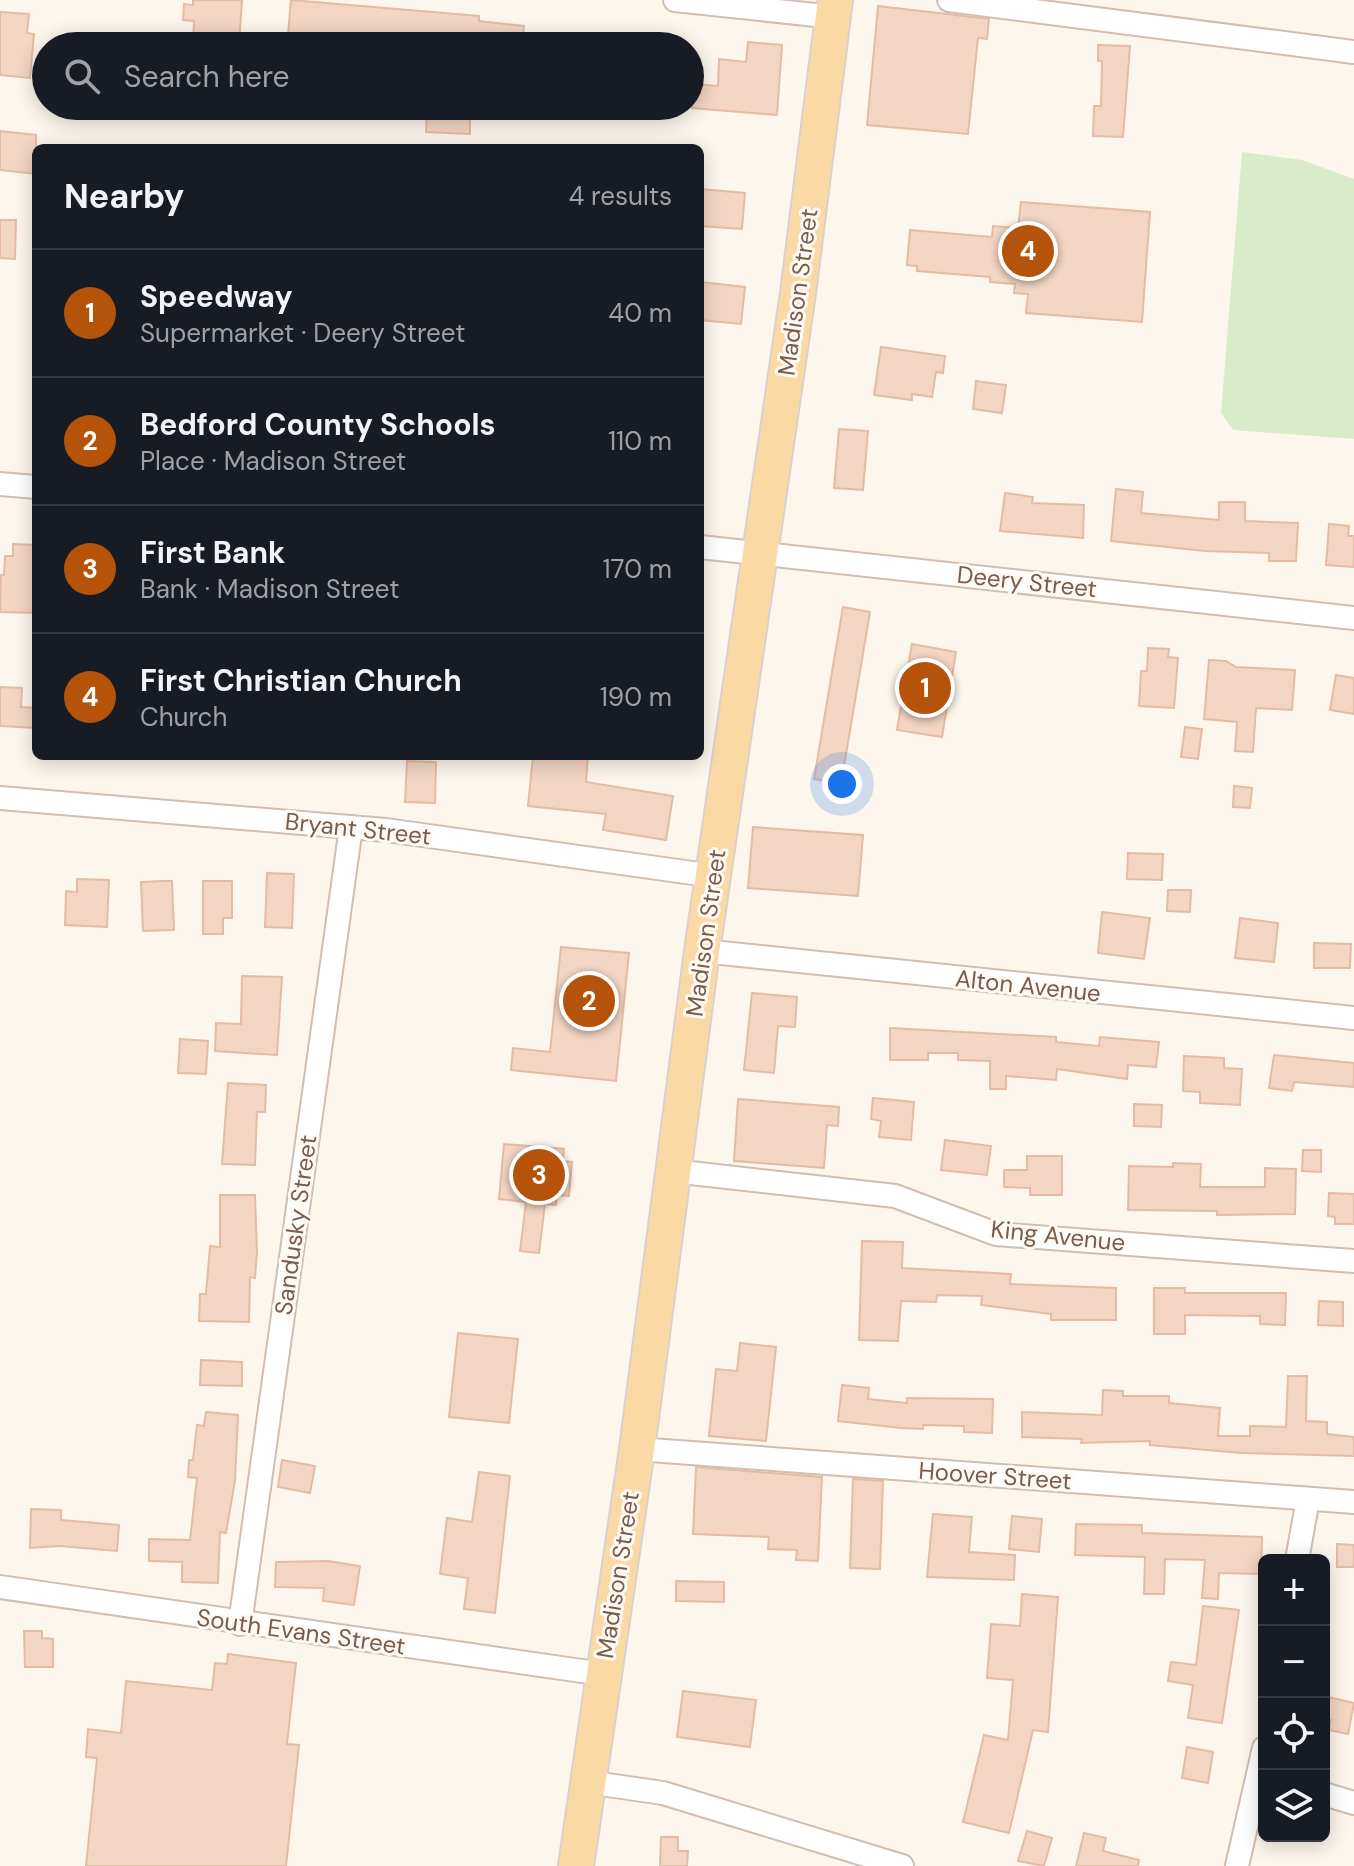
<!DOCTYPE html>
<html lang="en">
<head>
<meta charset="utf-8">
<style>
  :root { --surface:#171b24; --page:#20242c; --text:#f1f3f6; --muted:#9ea1a6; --line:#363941; --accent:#b45309 }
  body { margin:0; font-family:"DM Sans",sans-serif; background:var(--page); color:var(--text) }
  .controls { position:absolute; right:24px; bottom:24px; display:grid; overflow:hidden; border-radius:12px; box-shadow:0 4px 20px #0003 }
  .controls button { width:72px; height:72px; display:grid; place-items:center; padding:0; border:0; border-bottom:2px solid var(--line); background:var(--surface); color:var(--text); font:40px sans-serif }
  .you { position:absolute; left:842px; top:784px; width:28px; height:28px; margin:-20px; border:6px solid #fff; border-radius:50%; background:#1a73e8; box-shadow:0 0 0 12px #1a73e833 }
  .badge { display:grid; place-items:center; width:52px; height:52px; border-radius:50%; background:var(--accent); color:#fff; font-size:26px; font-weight:700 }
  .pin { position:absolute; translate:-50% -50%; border:4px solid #fff; box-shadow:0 2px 8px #0006 }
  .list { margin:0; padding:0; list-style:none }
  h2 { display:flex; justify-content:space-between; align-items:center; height:104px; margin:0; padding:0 32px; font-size:34px }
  h2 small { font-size:26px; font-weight:400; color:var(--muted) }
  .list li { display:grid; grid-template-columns:52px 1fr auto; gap:24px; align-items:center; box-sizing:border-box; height:128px; padding:0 32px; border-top:2px solid var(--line) }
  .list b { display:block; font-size:30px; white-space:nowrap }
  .list p { margin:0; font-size:26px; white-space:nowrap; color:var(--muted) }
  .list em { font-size:26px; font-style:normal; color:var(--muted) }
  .icon { flex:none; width:44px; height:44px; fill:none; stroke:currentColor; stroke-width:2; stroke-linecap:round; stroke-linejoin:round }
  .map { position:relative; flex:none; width:1354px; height:1866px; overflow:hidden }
  .search { position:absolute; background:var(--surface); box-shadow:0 4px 20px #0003; left:32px; top:32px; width:672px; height:88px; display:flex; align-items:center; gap:20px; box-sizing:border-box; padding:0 28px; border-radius:44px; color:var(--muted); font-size:30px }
  .panel { position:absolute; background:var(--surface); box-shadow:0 4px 20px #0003; left:32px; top:144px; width:672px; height:616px; border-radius:12px }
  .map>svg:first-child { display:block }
</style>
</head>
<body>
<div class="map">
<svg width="1354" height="1866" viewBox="0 0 1354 1866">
  <rect width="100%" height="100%" fill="#fdf6ec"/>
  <path fill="#d8ecc9" d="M1242,152L1302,160L1354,179V439L1233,430L1221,413Z"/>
  <g fill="#f3d5c3" stroke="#e6bba3" stroke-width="2">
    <path d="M193,0H242L239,46L193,43L194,21L183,20L184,4L193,5Z"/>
    <path d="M291,0L479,16V21L524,26L522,46H287Z"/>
    <path d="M878,6L989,19L987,39L978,38L968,134L867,125Z"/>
    <path d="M0,12L29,14L27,33L34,34L30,78L0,75Z"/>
    <path d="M748,42L782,45L777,115L692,108L694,84L718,86L719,59L746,62Z"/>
    <path d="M1098,45L1130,46L1123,137L1093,136L1094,106H1101L1102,61H1098Z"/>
    <path d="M427,108L470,109V134L426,132Z"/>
    <path d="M0,131L36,135V174L0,170Z"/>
    <path d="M700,189L745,193L742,229L700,226Z"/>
    <path d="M1021,202L1150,212L1142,322L1026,313L1028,294L1014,293L1015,284L990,282V277L917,271V266L907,265L910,230L992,237L993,226L1018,228Z"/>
    <path d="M0,220H16L15,259L0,258Z"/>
    <path d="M700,282L745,287L741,324L700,320Z"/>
    <path d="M881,347L945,356L943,373L936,372L932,397L912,394V400L874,395Z"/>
    <path d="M976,381L1006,385L1002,413L973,409Z"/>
    <path d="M839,429L868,431L863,490L834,488Z"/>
    <path d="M1116,489L1143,492L1141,513L1219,520V502H1245V521L1298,523L1296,561H1269V553L1205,551L1111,541Z"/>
    <path d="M1005,493L1033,497L1032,503L1084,505L1083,538L1000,531Z"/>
    <path d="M1329,524L1349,526L1348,536H1354V567L1326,565Z"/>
    <path d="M13,544L36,545V613L0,612L1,575H4L5,556H13Z"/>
    <path d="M843,607L870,612L841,784L814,779Z"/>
    <path d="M912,644L956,652L942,737L897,730Z"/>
    <path d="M1148,648L1169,649L1168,657L1178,658L1174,708L1139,706L1141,671H1147Z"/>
    <path d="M1209,660L1226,661L1236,667L1295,670L1292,710L1256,708L1253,752L1235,751L1237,722L1204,719Z"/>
    <path d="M1336,675L1354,678V714L1330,710Z"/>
    <path d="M0,687L22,688L21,707L36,708V728L0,726Z"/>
    <path d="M1185,727L1202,729L1198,759L1181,757Z"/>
    <path d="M533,756H588L586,782L673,796L666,840L603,830L606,814L528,806Z"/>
    <path d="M407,761L436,762L435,803L405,802Z"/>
    <path d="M1234,786L1252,788L1250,808L1233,807Z"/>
    <path d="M753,827L863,835L858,896L748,888Z"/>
    <path d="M1128,853L1163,854L1162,880L1127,879Z"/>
    <path d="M267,873L294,874L292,928L265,927Z"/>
    <path d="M77,879L109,880L107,927L65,925L66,891L77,892Z"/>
    <path d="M163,881H172L174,930L143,931L141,882Z"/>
    <path d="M203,881H232V918H223V934H203Z"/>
    <path d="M1168,890H1191L1190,912L1167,911Z"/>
    <path d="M1102,912L1150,918L1144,959L1098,953Z"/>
    <path d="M1240,918L1278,923L1274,962L1235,958Z"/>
    <path d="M1314,943L1351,944L1350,968H1314Z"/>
    <path d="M561,947L629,953L616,1081L511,1070L513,1048L550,1052Z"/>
    <path d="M242,976L282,977L277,1055L215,1051L216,1023L241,1024Z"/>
    <path d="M752,993L797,997L795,1027L778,1026L774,1073L744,1070Z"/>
    <path d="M890,1028L1056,1037V1042L1099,1046L1100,1037L1159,1042L1156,1067L1128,1065L1127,1079L1057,1069L1056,1080L1006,1076V1089H990V1061L958,1060V1053H928V1060H890Z"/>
    <path d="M180,1039L208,1041L206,1074L178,1073Z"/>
    <path d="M1274,1055L1354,1063V1087L1294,1082L1292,1091L1269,1088Z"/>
    <path d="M1184,1056L1224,1058V1068L1242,1069L1240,1105L1200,1103V1092L1183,1091Z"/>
    <path d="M228,1083L266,1085L265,1112H257L255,1165L222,1164Z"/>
    <path d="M873,1098L914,1102L911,1140L879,1137L881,1121L871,1119Z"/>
    <path d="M738,1099L839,1107L838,1126L827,1125L824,1168L734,1161Z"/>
    <path d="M1134,1104L1162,1105L1161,1127L1134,1126Z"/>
    <path d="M945,1140L991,1146L987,1175L941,1170Z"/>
    <path d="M504,1144L564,1149L563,1161L572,1162L569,1196L557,1195L556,1205L545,1204L539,1253L520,1251L526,1202L499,1199Z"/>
    <path d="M1303,1150H1321V1172L1302,1171Z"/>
    <path d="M1027,1156H1062V1195H1030V1188L1004,1187V1170H1027Z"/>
    <path d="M1173,1163L1201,1164L1200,1187H1265V1168L1296,1169L1295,1214L1217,1215V1211L1128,1210L1129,1166L1173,1167Z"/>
    <path d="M1329,1193L1354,1194V1224H1335V1217L1328,1216Z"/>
    <path d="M220,1195H255L257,1251L255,1278L250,1277L249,1322L199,1321L200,1294H206L210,1246L220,1247Z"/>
    <path d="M862,1241L903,1242L902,1268L1011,1274L1010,1284L1116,1288V1320H1051V1314L981,1305L982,1296L937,1295L936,1302L901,1301L898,1341L859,1340Z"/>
    <path d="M1154,1288H1185V1293H1286L1285,1325L1260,1324V1316L1185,1315V1334H1154Z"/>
    <path d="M1319,1301L1343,1302V1326L1318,1325Z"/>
    <path d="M458,1333L518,1339L509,1423L449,1417Z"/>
    <path d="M740,1343L776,1347L766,1441L709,1436L716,1369L737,1371Z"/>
    <path d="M201,1360L242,1362V1386L200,1385Z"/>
    <path d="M1288,1376H1307L1306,1421L1327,1422V1434L1354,1437V1456L1241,1453L1150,1445V1441L1081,1443L1082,1439L1022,1437V1412L1102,1415L1103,1390L1123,1391V1396H1169V1403L1220,1408L1218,1436H1250V1426L1286,1427Z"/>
    <path d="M842,1385L869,1388L868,1399L907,1403V1398L993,1399L992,1433L964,1432V1426L923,1425V1429L901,1428L838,1421Z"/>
    <path d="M206,1412L238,1415L235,1481L226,1533L220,1532L218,1583L182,1582V1562L149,1561V1539L190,1540L197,1478L188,1477L189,1460H193L197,1425L204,1426Z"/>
    <path d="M282,1460L315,1466L310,1493L278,1487Z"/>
    <path d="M696,1467L822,1477L818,1561L796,1560L797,1550L768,1549L769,1537L693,1534Z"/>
    <path d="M479,1472L510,1476L495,1613L464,1609L468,1578L440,1574L447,1518L472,1522Z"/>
    <path d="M853,1479L883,1481L880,1569L850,1568Z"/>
    <path d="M31,1509L61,1510V1520L119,1525L117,1551L60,1546L30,1548Z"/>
    <path d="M933,1514L972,1517L969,1552L1015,1555L1014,1580L927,1577Z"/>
    <path d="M1012,1516L1042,1519L1039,1552L1009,1549Z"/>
    <path d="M1076,1524L1142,1525V1533L1262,1537L1261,1574L1219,1573L1218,1599L1202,1598L1205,1560L1165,1559L1164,1594H1144L1145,1557L1075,1555Z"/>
    <path d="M1337,1544L1354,1545V1567H1337Z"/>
    <path d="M328,1561L360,1566L354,1605L323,1601L324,1588L275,1587L276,1562Z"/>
    <path d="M676,1581L724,1582V1602L676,1601Z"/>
    <path d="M1022,1594L1058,1597L1048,1732L1033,1730L1009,1833L963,1822L984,1735L1008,1740L1013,1680L987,1678L991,1624L1020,1626Z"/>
    <path d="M1203,1606L1239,1610L1222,1723L1188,1718L1193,1685L1168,1681L1171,1662L1196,1665Z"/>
    <path d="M24,1631H42V1638L53,1639V1667H25Z"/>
    <path d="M228,1654L296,1663L287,1744L299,1745L286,1866H86L97,1758L86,1757L88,1729L121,1733L126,1681L212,1690L215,1663L227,1664Z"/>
    <path d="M683,1691L756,1700L750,1747L677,1737Z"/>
    <path d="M1324,1696L1354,1703L1348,1734L1329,1730L1331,1720L1324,1718Z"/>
    <path d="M1187,1747L1213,1752L1208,1783L1182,1778Z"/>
    <path d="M1027,1831L1052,1838L1044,1866L1018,1861Z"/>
    <path d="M1084,1833L1106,1838L1103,1851L1139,1860L1138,1866H1076Z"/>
    <path d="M661,1837H678V1851H688L687,1866H660Z"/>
  </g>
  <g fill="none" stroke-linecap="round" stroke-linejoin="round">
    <defs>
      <g id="street">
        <path d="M675,0L834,17"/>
        <path d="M949,0L1354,52"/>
        <path d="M0,484L36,487"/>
        <path d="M700,547L1354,618"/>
        <path d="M0,798L386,830L714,876"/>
        <path d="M702,951L1354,1018"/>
        <path d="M673,1171L895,1196L996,1234L1354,1261"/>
        <path d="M637,1449L1354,1502"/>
        <path d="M1297,1560L1308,1499"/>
        <path d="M0,1587L603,1674"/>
        <path d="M240,1624L351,827"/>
        <path d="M587,1782L663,1793L902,1866"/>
        <path d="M1324,1794L1354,1803"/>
        <path d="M1237,1866L1264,1748"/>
      </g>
      <path id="primary" d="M576,1866L637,1449L702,951L798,293L835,0"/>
    </defs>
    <use href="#street" stroke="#d1beb0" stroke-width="26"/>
    <use href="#primary" stroke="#dad1cd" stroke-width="38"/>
    <use href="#street" stroke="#fff" stroke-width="22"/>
    <use href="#primary" stroke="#fbd9a5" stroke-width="34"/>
  </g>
  <g text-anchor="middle" stroke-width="6" stroke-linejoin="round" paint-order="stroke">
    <g font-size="24" fill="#7a5c4d" stroke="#fffaf3">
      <text transform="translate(798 292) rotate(-82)" y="8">Madison Street</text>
      <text transform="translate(1027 582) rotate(6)" y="8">Deery Street</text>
      <text transform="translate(358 829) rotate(6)" y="8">Bryant Street</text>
      <text transform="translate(706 933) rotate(-82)" y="8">Madison Street</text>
      <text transform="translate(1028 986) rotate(6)" y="8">Alton Avenue</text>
      <text transform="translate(296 1225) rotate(-82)" y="8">Sandusky Street</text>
      <text transform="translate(1058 1236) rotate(6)" y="8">King Avenue</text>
      <text transform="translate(995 1476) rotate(4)" y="8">Hoover Street</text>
      <text transform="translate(618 1575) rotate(-81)" y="8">Madison Street</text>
      <text transform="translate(301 1632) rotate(8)" y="8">South Evans Street</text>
    </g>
  </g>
</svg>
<div class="controls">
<button>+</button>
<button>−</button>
<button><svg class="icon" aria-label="locate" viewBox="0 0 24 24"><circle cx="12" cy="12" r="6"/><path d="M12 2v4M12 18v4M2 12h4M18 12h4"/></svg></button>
<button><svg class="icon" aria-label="layers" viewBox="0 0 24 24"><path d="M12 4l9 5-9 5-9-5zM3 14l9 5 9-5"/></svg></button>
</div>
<div class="you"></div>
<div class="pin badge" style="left:925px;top:688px">1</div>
<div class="pin badge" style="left:589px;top:1001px">2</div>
<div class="pin badge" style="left:539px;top:1175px">3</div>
<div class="pin badge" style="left:1028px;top:251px">4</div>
<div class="search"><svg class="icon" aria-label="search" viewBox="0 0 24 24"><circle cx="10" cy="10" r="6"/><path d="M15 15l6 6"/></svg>Search here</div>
<section class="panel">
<h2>Nearby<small>4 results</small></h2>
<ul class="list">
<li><span class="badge">1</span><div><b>Speedway</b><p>Supermarket · Deery Street</p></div><em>40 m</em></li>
<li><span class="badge">2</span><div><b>Bedford County Schools</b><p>Place · Madison Street</p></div><em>110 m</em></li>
<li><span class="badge">3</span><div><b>First Bank</b><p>Bank · Madison Street</p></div><em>170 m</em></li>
<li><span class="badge">4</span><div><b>First Christian Church</b><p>Church</p></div><em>190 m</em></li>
</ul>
</section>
</div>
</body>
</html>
